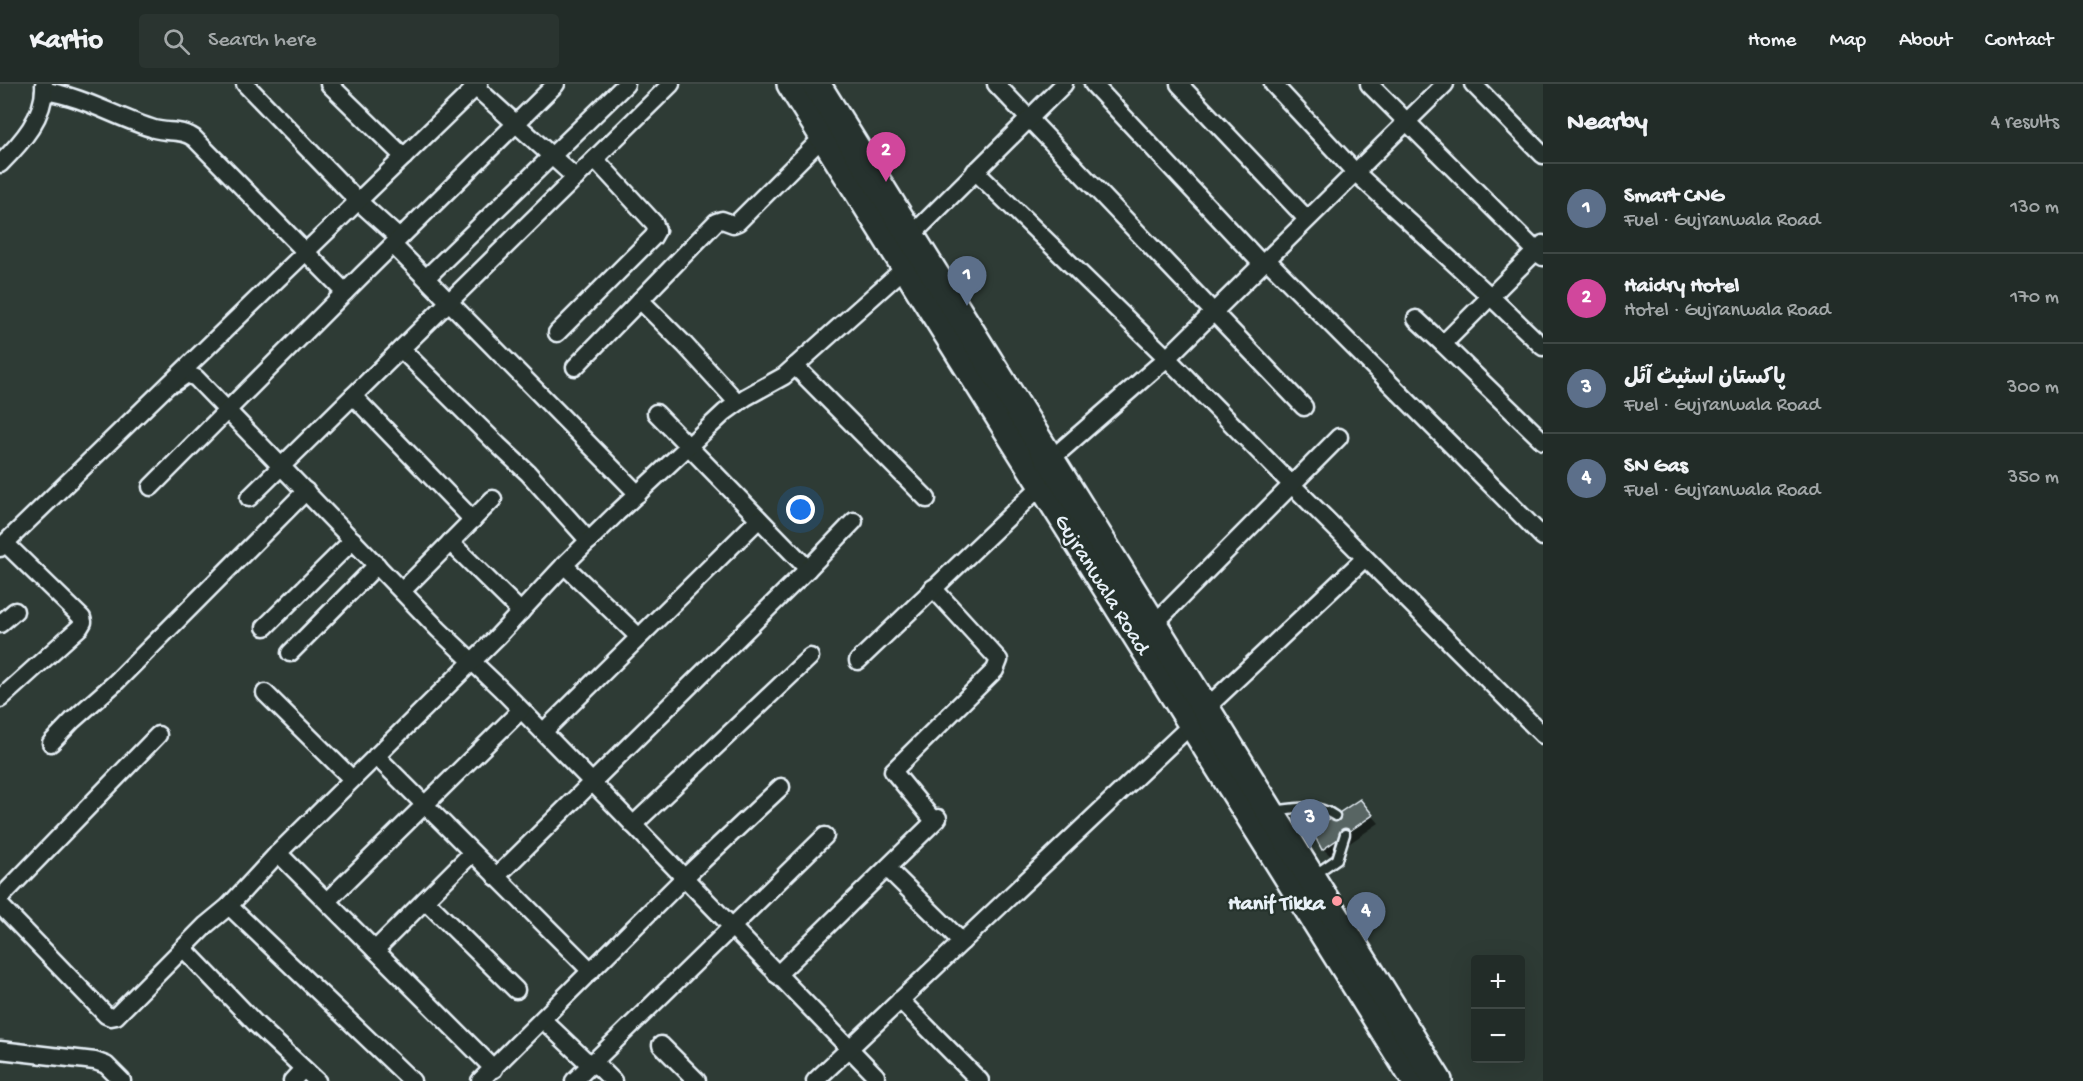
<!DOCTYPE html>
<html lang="en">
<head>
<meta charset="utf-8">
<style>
  :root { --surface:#222c28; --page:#2a3430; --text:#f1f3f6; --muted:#a2a7a8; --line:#3f4845; --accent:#ff9aa2 }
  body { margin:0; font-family:"Gochi Hand","Playpen Sans Arabic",sans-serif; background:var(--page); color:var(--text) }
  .controls { position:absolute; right:18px; bottom:18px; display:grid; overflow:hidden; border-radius:6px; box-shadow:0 6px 24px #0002 }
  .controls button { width:54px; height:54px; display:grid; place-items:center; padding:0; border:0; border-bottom:2px solid var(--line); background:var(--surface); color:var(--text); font:30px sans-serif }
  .you { position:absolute; left:801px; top:426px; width:21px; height:21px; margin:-15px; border:4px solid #fff; border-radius:50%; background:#1a73e8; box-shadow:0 0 0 9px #1a73e833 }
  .badge { display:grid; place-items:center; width:39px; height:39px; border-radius:50%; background:var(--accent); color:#fff; font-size:20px; font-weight:700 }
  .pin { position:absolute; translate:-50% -50px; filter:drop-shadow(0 2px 3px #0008) }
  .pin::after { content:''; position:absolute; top:32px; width:21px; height:18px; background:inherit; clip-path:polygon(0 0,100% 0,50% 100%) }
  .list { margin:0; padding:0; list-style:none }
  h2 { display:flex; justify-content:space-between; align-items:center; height:78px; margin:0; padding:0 24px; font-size:26px }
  h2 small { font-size:20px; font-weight:400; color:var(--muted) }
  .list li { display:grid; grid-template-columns:39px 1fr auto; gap:18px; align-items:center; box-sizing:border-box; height:90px; padding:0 24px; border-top:2px solid var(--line) }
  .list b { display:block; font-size:22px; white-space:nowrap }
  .list p { margin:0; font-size:20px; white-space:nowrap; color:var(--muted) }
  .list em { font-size:20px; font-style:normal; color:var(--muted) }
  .icon { flex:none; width:33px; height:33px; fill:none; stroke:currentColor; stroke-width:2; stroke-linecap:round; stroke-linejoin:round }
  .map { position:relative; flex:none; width:1543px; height:997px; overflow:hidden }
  header { display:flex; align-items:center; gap:36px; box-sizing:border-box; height:84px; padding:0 30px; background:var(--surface); border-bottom:2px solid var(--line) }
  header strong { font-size:28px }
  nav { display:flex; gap:33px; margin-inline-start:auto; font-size:21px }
  .search { width:420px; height:54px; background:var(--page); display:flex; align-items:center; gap:15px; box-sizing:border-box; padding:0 21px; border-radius:6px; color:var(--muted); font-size:22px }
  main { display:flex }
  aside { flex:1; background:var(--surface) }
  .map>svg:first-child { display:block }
</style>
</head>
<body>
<header>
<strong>Kartio</strong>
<div class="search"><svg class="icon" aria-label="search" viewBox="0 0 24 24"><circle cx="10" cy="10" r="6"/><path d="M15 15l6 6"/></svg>Search here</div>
<nav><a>Home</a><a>Map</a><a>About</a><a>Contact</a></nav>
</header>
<main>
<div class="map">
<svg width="1543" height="997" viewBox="0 0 1543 997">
  <rect width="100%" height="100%" fill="#2e3b35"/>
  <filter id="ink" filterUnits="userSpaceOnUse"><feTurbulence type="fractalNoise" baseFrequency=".0167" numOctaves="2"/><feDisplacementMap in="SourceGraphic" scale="12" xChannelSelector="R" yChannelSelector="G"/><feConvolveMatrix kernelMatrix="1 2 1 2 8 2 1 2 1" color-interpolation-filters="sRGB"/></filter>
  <g filter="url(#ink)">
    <path fill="#0007" d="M1360,717L1379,739L1331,772L1323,765L1314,748Z"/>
    <path fill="#596563" stroke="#e8f1f8" stroke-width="1.5" d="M1360,715L1373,731L1322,766L1312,747Z"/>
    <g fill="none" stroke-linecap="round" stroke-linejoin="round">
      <defs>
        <g id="service">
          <path d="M1274,727C1295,724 1316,719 1335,732"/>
          <path d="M1314,791L1337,775L1345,750"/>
        </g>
        <g id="minor">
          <path d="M245,0L358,117L399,154"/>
          <path d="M329,0L404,73"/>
          <path d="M472,0L576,94"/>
          <path d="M996,0L1304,323"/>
          <path d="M1093,0L1262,180"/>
          <path d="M1179,0L1307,135"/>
          <path d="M1273,0L1355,88L1491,213L1543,263"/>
          <path d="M1369,0L1537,168L1543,160"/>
          <path d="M1473,0L1543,71"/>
          <path d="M44,7C83,12 117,34 154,45C168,49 181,45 194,54L345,208"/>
          <path d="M0,80C21,59 46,32 44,0"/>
          <path d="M975,87L1167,274L1292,401L1543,651"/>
          <path d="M911,152L1064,0"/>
          <path d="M393,161L638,410"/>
          <path d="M1267,176L1543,453"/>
          <path d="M427,193L626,0"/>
          <path d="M640,216L685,261L737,318"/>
          <path d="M1416,235L1443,260L1543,357"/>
          <path d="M557,249L653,153L657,146L654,139L595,75"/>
          <path d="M1443,260L1530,173L1537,168L1543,173"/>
          <path d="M401,265L498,361L528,389L589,457"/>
          <path d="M795,282L927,415"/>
          <path d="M575,283L716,138L722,136L733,140L738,138L824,52"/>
          <path d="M171,299H174L187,290L196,294L439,546L501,605L592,698L876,992"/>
          <path d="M353,312L473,436"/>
          <path d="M656,329L808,485"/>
          <path d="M1050,376L1167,274L1445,0"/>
          <path d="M151,403L362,191L556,0"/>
          <path d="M249,414L671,0"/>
          <path d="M450,458L521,528"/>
          <path d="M0,464L479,0"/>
          <path d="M564,481L639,553"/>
          <path d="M933,504L999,576L995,586L893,687L934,737"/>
          <path d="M402,507L493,415"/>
          <path d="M0,540L15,527"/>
          <path d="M1153,541L1339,353"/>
          <path d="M265,543L353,456"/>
          <path d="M290,569L377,481"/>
          <path d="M858,577L1042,401"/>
          <path d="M265,609L352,695"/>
          <path d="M0,615L80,543L83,538L82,534L5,459"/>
          <path d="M1205,625L1365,474"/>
          <path d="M543,648L759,435"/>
          <path d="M51,659L73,636L115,599L306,407"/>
          <path d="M376,672L591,887"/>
          <path d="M633,741L810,573"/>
          <path d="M278,769L494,985"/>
          <path d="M887,784L962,858"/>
          <path d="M496,793L808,485L854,437"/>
          <path d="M0,814L158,651"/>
          <path d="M425,816L516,906"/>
          <path d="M327,817L521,626"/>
          <path d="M0,821L106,931L111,933L116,932L206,841L229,822L278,769L498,552L567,478L617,429L725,328L746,313L784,292L906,183"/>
          <path d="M229,822L412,997"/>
          <path d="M183,864L257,941L317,997"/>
          <path d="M375,866L472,769"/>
          <path d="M777,891L938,734"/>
          <path d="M900,916L980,997"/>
          <path d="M543,936L584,975L600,984L613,997"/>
          <path d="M661,961L697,997"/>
          <path d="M0,966L95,977L106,981L122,997"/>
          <path d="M292,997L303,985"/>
          <path d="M480,997L684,794L781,703"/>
          <path d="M574,997L825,752"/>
          <path d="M815,997L1192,640"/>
        </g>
        <g id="trunk">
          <path d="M791,0L1416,997"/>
          <path d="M816,0L1438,997"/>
        </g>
      </defs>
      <use href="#service" stroke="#e8f1f8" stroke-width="13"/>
      <use href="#minor" stroke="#e8f1f8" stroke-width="21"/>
      <use href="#trunk" stroke="#e8f1f8" stroke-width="32"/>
      <use href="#service" stroke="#26332d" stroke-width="8"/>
      <use href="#minor" stroke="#26332d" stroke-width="16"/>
      <use href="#trunk" stroke="#26332d" stroke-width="27"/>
    </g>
  </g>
  <circle fill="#ff9aa2" stroke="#26332d" stroke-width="2" cx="1337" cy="817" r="6"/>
  <g text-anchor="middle" stroke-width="4.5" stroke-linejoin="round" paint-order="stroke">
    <g font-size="22" fill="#e8f1f8" stroke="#26332d">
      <text transform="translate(1104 499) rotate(58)" y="8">Gujranwala Road</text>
    </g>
    <g font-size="22" font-weight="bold" fill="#e8f1f8" stroke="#26332d" text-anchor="end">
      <text x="1325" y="825">Hanif Tikka</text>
    </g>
  </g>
</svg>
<div class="controls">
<button>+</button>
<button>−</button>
</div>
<div class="you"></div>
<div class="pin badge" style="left:967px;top:222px;background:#5c6f8a">1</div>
<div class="pin badge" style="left:886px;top:98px;background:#d1479c">2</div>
<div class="pin badge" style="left:1310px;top:765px;background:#5c6f8a">3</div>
<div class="pin badge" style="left:1366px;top:858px;background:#5c6f8a">4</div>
</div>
<aside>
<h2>Nearby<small>4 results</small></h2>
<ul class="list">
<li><span class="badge" style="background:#5c6f8a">1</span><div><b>Smart CNG</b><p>Fuel · Gujranwala Road</p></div><em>130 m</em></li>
<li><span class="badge" style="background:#d1479c">2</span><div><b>Haidry Hotel</b><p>Hotel · Gujranwala Road</p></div><em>170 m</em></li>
<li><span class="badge" style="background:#5c6f8a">3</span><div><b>پاکستان اسٹیٹ آئل</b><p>Fuel · Gujranwala Road</p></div><em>300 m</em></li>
<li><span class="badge" style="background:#5c6f8a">4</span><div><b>SN Gas</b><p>Fuel · Gujranwala Road</p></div><em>350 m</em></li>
</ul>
</aside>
</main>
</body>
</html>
